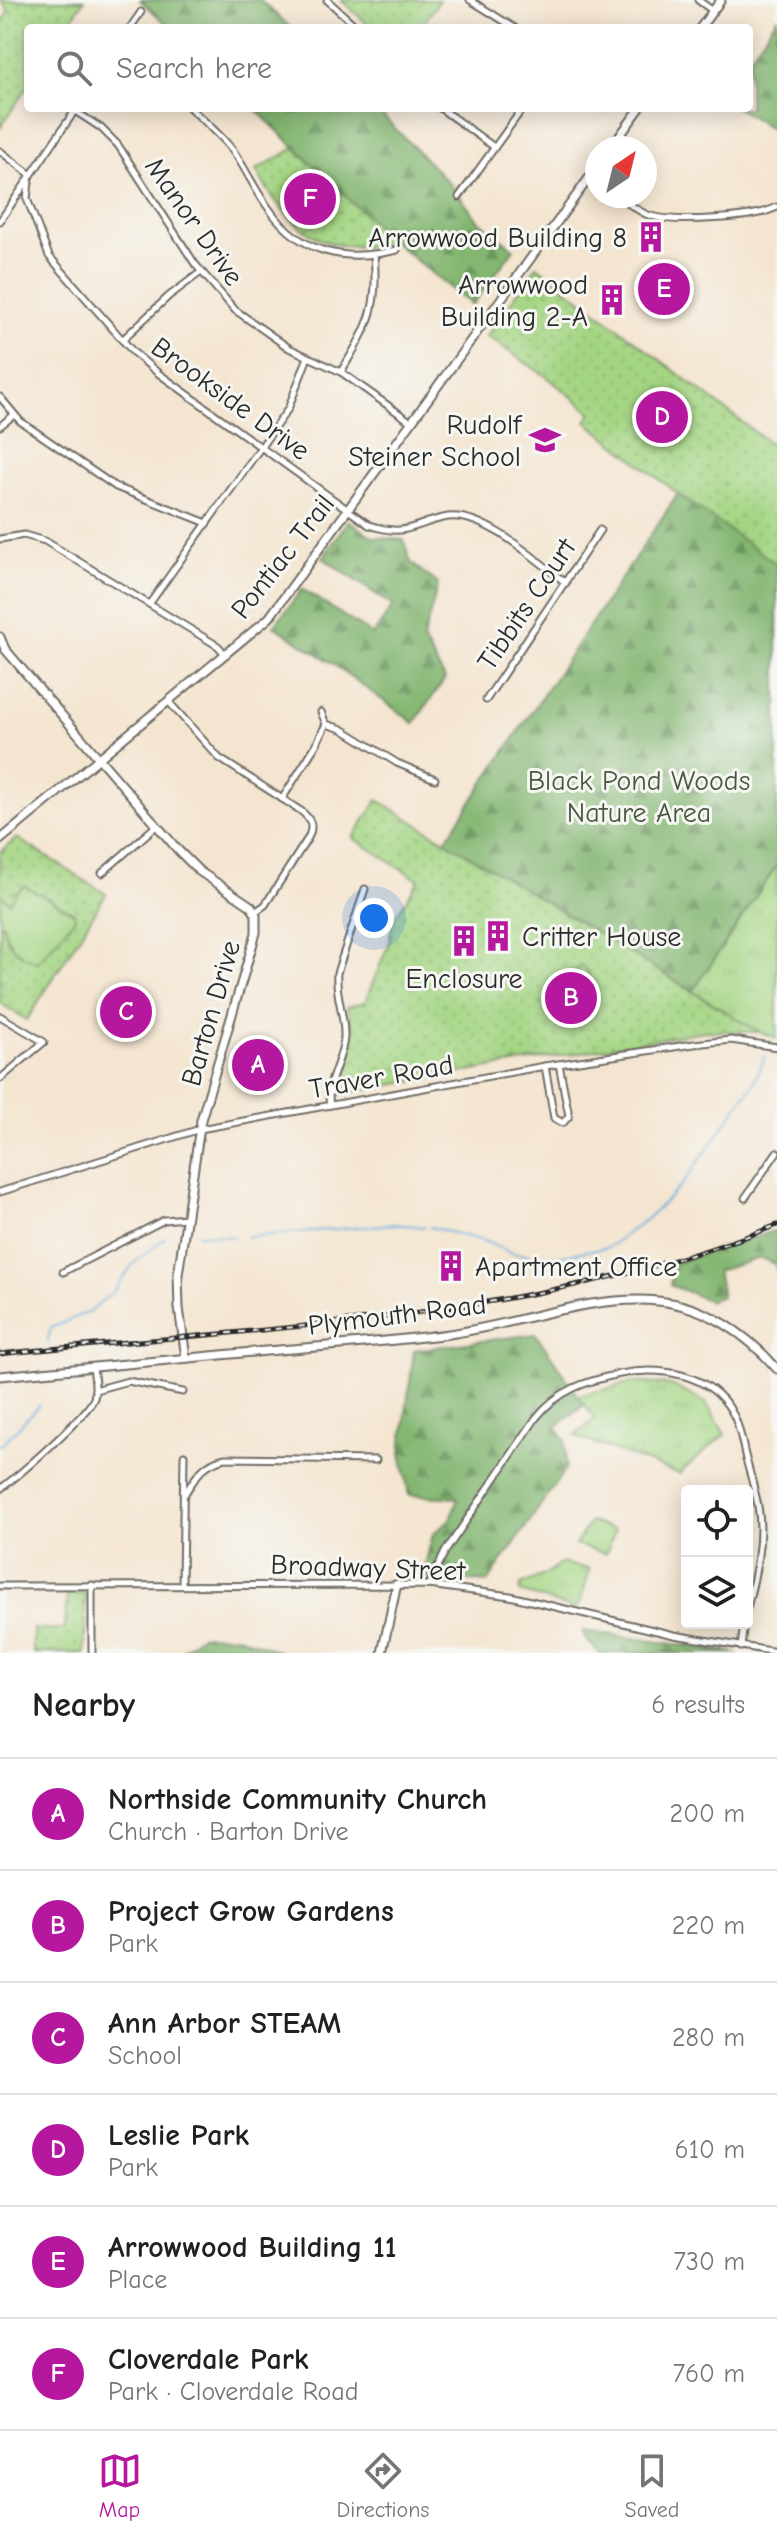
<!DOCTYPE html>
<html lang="en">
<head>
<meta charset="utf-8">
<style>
  :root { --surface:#fff; --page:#f2f2f2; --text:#202124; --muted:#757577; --line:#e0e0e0; --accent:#b5179e }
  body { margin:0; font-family:"Comic Neue",sans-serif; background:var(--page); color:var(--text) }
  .controls { position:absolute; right:24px; bottom:24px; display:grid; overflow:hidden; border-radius:8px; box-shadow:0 4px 20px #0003 }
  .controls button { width:72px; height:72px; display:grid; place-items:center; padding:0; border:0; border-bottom:2px solid var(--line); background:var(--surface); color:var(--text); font:40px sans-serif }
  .compass { position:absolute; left:585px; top:136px; width:72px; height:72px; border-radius:50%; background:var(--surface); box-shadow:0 4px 20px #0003; rotate:35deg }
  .you { position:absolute; left:374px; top:918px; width:28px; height:28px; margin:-20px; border:6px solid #fff; border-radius:50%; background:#1a73e8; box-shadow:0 0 0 12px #1a73e833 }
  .badge { display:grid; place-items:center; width:52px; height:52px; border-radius:50%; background:var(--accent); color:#fff; font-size:26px; font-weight:700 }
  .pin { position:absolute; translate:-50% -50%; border:4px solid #fff; box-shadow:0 2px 8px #0006 }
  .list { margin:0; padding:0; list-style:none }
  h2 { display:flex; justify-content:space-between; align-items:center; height:104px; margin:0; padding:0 32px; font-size:34px }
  h2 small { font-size:26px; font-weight:400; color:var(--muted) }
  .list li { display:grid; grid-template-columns:52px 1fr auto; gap:24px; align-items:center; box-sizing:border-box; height:112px; padding:0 32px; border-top:2px solid var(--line) }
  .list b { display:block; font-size:30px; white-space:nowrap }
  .list p { margin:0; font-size:26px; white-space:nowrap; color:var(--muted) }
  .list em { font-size:26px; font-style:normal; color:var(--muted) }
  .icon { flex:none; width:44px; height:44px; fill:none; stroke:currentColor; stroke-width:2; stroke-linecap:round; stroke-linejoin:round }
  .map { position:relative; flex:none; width:777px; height:1653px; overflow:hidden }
  .search { position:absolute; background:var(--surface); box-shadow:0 4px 20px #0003; left:24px; right:24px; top:24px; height:88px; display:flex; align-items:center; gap:20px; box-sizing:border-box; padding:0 28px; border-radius:8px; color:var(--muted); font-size:30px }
  .sheet { height:776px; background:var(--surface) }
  nav { display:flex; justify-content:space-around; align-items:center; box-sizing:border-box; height:112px; border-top:2px solid var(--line); background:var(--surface); font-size:22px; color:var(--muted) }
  nav a { display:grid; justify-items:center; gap:4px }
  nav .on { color:var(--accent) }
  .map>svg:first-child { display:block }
</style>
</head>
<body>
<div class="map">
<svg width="777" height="1653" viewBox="0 0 777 1653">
  <defs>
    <pattern id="grass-tufts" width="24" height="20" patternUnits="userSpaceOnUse" patternTransform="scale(2)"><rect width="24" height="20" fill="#a4d583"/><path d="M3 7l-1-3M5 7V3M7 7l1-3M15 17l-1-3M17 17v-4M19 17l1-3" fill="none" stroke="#8db771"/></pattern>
    <pattern id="forest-firs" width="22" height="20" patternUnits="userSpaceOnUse" patternTransform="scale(2)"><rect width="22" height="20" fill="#83b671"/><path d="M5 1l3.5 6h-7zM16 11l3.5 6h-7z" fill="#6b945d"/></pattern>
    <pattern id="park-dots" width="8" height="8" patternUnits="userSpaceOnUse" patternTransform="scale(2)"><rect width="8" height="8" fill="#a4d583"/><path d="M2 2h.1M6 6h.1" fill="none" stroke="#8db771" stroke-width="1.8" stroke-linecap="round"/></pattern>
  </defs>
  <rect width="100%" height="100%" fill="#f6f6f2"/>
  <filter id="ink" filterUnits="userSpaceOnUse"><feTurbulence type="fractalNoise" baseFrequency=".0125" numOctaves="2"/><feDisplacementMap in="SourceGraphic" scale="16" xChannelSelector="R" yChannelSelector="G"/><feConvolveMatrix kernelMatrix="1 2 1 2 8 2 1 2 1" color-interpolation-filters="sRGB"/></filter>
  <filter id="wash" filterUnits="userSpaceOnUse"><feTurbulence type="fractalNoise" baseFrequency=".006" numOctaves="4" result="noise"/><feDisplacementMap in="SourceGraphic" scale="32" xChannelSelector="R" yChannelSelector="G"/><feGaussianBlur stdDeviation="1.8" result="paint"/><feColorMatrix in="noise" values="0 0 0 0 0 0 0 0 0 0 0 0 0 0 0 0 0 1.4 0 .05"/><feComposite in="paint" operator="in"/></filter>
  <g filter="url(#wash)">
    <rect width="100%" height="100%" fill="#f4e5d0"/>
    <g fill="url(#grass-tufts)" stroke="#688057" stroke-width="2">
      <path d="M777,865V1038L759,1032L693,991Z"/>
      <path d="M633,1382L671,1385L706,1403L725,1434L679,1474L575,1436L595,1419L578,1396Z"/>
      <path d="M590,1522L615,1530L606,1554L575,1545Z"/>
      <path d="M560,1563L590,1569L580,1604L575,1609L520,1592L521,1585L552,1571Z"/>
    </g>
    <g fill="url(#forest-firs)" stroke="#57704e" stroke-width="2">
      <path d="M140,0H260L291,28H171Z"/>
      <path d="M777,18V132L737,108H749V58Z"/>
      <path d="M254,108H375L451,185L478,220L514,249L472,305L393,242Z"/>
      <path d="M678,494L777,564V865L693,991L445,841Z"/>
      <path d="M348,520L373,537L404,540L411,563L438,584L423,640L445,679L414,723L332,663L274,626L302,589L373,635L393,606L323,558Z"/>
      <path d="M777,1230V1272L775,1264L760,1258L717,1271L722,1296L710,1301L670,1285L675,1263Z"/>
      <path d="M536,1334L584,1404L556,1427L565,1440L566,1468L488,1582L422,1577L433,1534L450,1519L458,1498L409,1495L401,1452L414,1350Z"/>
      <path d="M583,1631L738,1653H599L584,1637Z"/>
      <path d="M201,1635L237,1636L284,1653H179Z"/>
    </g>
    <g fill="url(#park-dots)" stroke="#688057" stroke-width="2">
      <path d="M0,0H84L66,28H28V86L0,128V26L9,11Z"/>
      <path d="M341,0H439L421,28H372Z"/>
      <path d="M295,148L393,242C325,260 287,227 256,170Z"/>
      <path d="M537,266L777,449V564L678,494L586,421L592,413L547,377L486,336Z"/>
      <path d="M378,800L759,1032L704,1031L339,1094C350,1062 359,1041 347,1007L365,1002L389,943L393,920L419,880L353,838Z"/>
      <path d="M17,838L106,894L27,1020L0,1003V852Z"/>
      <path d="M67,1594H85V1653H33V1629H65Z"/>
    </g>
    <g fill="#a4d583" stroke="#688057" stroke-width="2">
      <path d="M25,886L74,913L75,918L38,962C17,955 7,946 3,924L0,927V895L10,902L16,892Z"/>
      <path d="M583,966L598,989L572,1006L579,1017L568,1024L559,1009L563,1006L550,987Z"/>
    </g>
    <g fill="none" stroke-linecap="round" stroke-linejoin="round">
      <g stroke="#64addc" stroke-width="2">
        <path d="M776,1035L777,1033"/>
        <path d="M430,1227L484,1241L512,1253L538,1257L558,1256L609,1247L649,1217L682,1185L754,1083L765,1056"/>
        <path d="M198,1234L233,1237"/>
        <path d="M246,1237L394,1224L425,1227"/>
        <path d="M47,1343L51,1328L92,1310L114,1291L133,1264L165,1238"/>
        <path d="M0,1446L40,1405"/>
      </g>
    </g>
  </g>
  <g filter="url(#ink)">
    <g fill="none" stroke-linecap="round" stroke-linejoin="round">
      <defs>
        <g id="street">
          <path d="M327,0L358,28"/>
          <path d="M470,0L515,28"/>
          <path d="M698,0L713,11"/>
          <path d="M130,28L141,12"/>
          <path d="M190,108C205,122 222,135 234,152C247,171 256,192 270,210C302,255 346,262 397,250"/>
          <path d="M440,108L494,147"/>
          <path d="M75,111L101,128L118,145L195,264L235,310L289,348L341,372L411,422"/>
          <path d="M0,151L30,174L27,199L49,256L133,352L158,373L369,525C409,538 413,523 448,517C485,512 537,561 566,583"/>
          <path d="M590,176L597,181"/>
          <path d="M618,196C628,203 638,212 651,216C675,223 754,219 777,207"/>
          <path d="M459,197L523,108"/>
          <path d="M0,221L76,109"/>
          <path d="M122,340L169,296L201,272"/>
          <path d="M341,372C368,326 379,311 374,255"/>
          <path d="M0,397L20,421L116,487L207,523"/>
          <path d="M0,426L14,415"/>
          <path d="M0,539L24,535L45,541L218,646L225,654"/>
          <path d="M150,603L288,409L308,357"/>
          <path d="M486,700L600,530"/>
          <path d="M168,701L219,758L301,811C311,819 314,826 308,838L265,905L255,912"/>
          <path d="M321,712L326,724"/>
          <path d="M282,799L316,745L326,724L342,729L397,763L435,779"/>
          <path d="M102,873L156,826"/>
          <path d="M0,1016L44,1042L0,1079"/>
          <path d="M545,1066L554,1118L563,1123L569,1116L559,1064"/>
          <path d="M330,1105C325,1081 343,1061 344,1037C345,1015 335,995 337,973L365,889"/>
          <path d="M0,1192L200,1129L545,1066L694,1044L731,1040L777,1047"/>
          <path d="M745,1198L777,1152"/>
          <path d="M63,1272L164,1220L186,1218"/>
          <path d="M95,1390L128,1381L183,1392"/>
          <path d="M0,1489C17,1477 88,1415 94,1398C97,1389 94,1377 93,1367"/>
          <path d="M184,1495C196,1476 203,1463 225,1458L376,1460"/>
          <path d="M182,1584L184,1455"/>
          <path d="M429,1585L445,1552L536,1418C558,1390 586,1381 620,1374C660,1366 710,1373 732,1412C740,1425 742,1444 746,1459C750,1474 755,1490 758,1506C764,1538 755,1577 747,1608"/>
          <path d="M0,1586L429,1585L510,1596L674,1635L777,1652"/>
          <path d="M741,1647L744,1623"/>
          <path d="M92,1653V1585"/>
        </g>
        <g id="secondary">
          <path d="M700,28L721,0"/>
          <path d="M611,148L640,108"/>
          <path d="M0,637L5,649L22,669L178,850L199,871L251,906L256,915V933L201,1120L178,1275L179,1308L186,1358"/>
          <path d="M0,840L269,618L597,167"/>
          <path d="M0,1376C81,1368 162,1360 242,1353C311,1347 380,1343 449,1334C516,1325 591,1294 658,1301C706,1306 747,1334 777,1369"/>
          <path d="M382,1653L397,1584"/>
        </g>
      </defs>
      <use href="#street" stroke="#716c65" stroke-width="9"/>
      <use href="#secondary" stroke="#716c65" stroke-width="11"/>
      <use href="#street" stroke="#fff" stroke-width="5"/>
      <use href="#secondary" stroke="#fff" stroke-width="7"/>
      <defs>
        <path id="rail" d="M0,1354C260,1327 530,1322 777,1225"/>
      </defs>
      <use href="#rail" stroke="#2b2b2b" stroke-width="5"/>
      <use href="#rail" stroke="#f6f6f2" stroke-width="2" stroke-dasharray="6" stroke-linecap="butt"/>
    </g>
  </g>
  <defs>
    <symbol id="building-bare" viewBox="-9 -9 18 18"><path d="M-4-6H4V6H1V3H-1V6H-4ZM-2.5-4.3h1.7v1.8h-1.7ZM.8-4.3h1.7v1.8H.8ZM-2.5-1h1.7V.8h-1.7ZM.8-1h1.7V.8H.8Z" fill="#b5179e" stroke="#f6f6f2" stroke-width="2.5" paint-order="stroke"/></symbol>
    <symbol id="school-bare" viewBox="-9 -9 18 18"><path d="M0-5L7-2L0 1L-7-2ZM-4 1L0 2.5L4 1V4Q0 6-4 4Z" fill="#b5179e" stroke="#f6f6f2" stroke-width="2.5" paint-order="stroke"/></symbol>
  </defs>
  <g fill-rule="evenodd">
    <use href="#building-bare" x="629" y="215" width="44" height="44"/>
    <use href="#building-bare" x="590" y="278" width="44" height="44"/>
    <use href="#school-bare" x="523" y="418" width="44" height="44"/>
    <use href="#building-bare" x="476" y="914" width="44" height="44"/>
    <use href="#building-bare" x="442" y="919" width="44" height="44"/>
    <use href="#building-bare" x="429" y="1244" width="44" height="44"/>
  </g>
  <g text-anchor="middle" stroke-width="6" stroke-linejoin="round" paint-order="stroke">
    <g font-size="28" fill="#2b2b2b" stroke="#f6f6f2">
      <text transform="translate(195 221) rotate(55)" y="10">Manor Drive</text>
      <text transform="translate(231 398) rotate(36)" y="10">Brookside Drive</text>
      <text transform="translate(282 556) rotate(-52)" y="10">Pontiac Trail</text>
      <text transform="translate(526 604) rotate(-56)" y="10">Tibbits Court</text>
      <text transform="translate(210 1013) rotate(-74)" y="10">Barton Drive</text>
      <text transform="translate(381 1076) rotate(-10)" y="10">Traver Road</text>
      <text transform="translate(397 1314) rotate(-7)" y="10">Plymouth Road</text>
      <text transform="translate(368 1567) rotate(2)" y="10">Broadway Street</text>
    </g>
    <g font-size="28" fill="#2b2b2b" stroke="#f6f6f2" text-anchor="end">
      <text x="627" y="247">Arrowwood Building 8</text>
      <text x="588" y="294">Arrowwood<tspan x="588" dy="32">Building 2-A</tspan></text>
      <text x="521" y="434">Rudolf<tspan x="521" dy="32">Steiner School</tspan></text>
      <text x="522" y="946" text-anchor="start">Critter House</text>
      <text x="464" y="988" text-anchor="middle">Enclosure</text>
      <text x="475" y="1276" text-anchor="start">Apartment Office</text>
    </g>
    <g font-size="28" fill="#495641" stroke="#f6f6f2">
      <text x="639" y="790">Black Pond Woods<tspan x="639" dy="32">Nature Area</tspan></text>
    </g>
  </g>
</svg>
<div class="controls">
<button><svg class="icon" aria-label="locate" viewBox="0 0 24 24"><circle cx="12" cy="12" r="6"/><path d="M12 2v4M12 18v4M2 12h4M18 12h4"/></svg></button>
<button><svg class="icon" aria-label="layers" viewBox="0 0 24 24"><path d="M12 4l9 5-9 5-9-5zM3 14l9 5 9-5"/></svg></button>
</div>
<svg class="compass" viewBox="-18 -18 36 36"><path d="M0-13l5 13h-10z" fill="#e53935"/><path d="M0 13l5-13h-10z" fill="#757577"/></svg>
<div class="you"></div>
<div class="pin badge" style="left:258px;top:1065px">A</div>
<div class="pin badge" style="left:571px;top:998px">B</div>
<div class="pin badge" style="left:126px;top:1012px">C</div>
<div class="pin badge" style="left:662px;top:417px">D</div>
<div class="pin badge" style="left:664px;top:289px">E</div>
<div class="pin badge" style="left:310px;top:199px">F</div>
<div class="search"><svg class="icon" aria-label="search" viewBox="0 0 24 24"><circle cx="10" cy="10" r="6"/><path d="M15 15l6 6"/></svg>Search here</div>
</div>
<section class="sheet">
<h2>Nearby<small>6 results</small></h2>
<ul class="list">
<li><span class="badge">A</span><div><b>Northside Community Church</b><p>Church · Barton Drive</p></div><em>200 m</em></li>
<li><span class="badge">B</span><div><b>Project Grow Gardens</b><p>Park</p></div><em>220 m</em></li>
<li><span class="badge">C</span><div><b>Ann Arbor STEAM</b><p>School</p></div><em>280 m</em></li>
<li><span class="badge">D</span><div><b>Leslie Park</b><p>Park</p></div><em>610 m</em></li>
<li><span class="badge">E</span><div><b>Arrowwood Building 11</b><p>Place</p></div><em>730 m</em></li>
<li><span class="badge">F</span><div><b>Cloverdale Park</b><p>Park · Cloverdale Road</p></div><em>760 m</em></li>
</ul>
</section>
<nav>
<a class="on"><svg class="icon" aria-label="map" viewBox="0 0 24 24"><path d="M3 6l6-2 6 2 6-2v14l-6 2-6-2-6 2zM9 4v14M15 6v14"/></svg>Map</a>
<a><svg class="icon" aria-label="directions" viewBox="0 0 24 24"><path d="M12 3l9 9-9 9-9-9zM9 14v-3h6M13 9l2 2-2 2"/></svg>Directions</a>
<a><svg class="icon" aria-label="saved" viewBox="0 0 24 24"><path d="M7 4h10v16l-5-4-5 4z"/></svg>Saved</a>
</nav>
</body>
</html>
